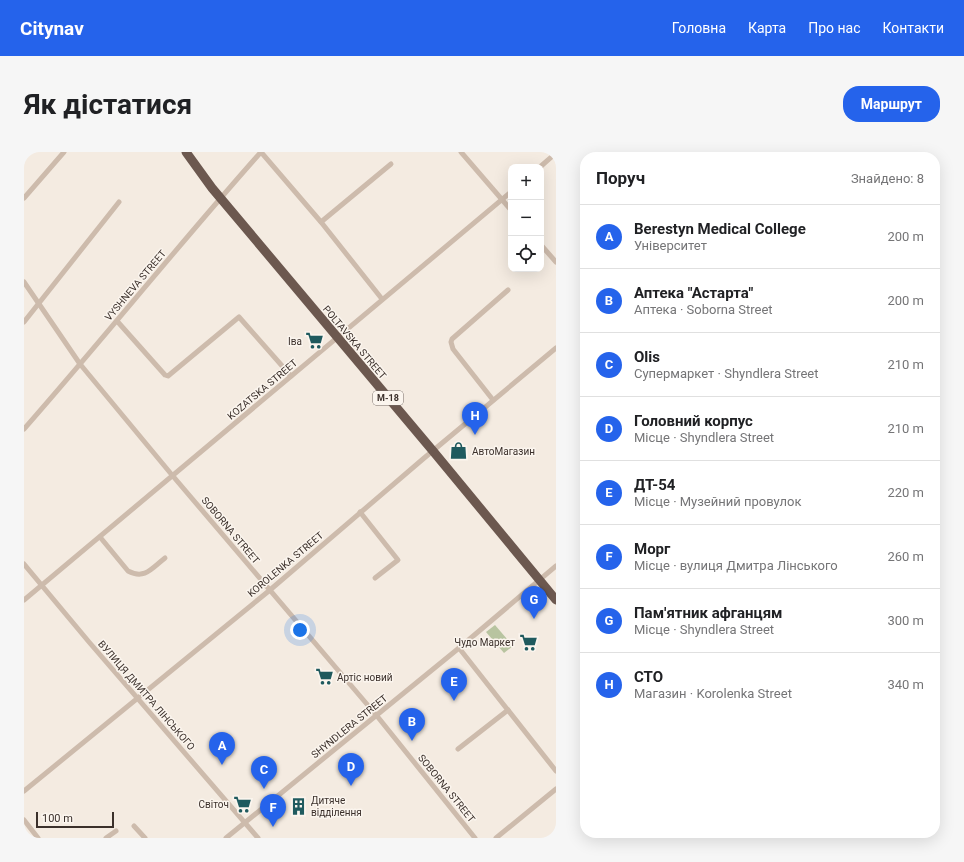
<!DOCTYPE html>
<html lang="uk">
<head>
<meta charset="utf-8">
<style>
  :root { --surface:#fff; --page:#f6f6f6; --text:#202124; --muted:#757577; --line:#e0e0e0; --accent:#2563eb }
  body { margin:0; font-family:Roboto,sans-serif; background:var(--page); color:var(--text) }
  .controls { position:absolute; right:12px; top:12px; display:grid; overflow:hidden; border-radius:8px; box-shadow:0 4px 16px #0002 }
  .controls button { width:36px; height:36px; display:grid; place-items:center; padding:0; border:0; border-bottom:1px solid var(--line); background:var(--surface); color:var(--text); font:20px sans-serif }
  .scale { position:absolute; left:12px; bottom:10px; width:78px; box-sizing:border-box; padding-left:4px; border:2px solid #3b302b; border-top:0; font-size:11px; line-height:14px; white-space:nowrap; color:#3b302b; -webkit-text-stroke:3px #fbf5ee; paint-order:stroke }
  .you { position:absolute; left:276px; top:478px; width:14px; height:14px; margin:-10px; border:3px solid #fff; border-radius:50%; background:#1a73e8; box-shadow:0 0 0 6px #1a73e833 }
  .badge { display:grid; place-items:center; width:26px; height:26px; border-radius:50%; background:var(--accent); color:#fff; font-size:13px; font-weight:700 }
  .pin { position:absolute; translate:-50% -33px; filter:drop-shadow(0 1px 2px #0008) }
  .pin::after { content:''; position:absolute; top:21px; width:14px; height:12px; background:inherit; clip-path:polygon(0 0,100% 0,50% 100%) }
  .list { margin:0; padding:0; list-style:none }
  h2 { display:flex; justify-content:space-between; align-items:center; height:52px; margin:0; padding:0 16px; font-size:17px }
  h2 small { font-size:13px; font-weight:400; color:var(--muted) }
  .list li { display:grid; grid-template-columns:26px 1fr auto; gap:12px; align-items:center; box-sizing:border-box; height:64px; padding:0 16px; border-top:1px solid var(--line) }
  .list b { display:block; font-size:15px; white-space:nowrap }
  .list p { margin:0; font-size:13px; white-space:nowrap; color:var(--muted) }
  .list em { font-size:13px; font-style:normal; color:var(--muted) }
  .icon { flex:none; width:22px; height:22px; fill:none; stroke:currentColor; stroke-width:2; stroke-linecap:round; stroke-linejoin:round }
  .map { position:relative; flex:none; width:532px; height:686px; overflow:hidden; border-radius:16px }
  header { display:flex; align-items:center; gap:24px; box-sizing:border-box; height:56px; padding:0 20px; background:var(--accent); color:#fff }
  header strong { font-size:19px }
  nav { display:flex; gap:22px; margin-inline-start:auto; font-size:14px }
  .intro { display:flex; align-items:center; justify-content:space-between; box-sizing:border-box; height:96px; padding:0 24px }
  h1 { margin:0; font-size:28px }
  .button { padding:10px 18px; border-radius:16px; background:var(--accent); color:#fff; font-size:14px; font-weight:700 }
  main { display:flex; gap:24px; padding:0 24px }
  aside { flex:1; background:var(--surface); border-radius:16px; box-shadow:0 4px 16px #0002 }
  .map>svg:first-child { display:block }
</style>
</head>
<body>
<header>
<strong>Citynav</strong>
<nav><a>Головна</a><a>Карта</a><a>Про нас</a><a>Контакти</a></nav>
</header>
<div class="intro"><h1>Як дістатися</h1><a class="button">Маршрут</a></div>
<main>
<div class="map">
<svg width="532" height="686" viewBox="0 0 532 686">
  <rect width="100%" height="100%" fill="#f4ebe1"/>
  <path fill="#b8c4a0" d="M471,473L489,494L480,501L462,480Z"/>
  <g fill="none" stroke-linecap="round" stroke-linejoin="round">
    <g stroke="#cdbbac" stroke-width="5">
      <path d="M237,0L297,70L358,147"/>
      <path d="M437,0L487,58"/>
      <path d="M516,15L532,1"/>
      <path d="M0,46L40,0"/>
      <path d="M297,70L367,12"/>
      <path d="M517,93L532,110"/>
      <path d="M0,130L56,212L148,323L353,564L451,686"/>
      <path d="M93,169L141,223L144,224L215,165L267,224"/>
      <path d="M0,170L95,50"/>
      <path d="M469,248L429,197L427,190L428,187L484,138"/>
      <path d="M0,277C80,186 156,91 237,0"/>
      <path d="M336,360L374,408L351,426"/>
      <path d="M76,385L104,419C121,428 128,416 141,406"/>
      <path d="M0,412L65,490L234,686"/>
      <path d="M0,448L487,40"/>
      <path d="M435,496L532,619"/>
      <path d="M434,597L484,558"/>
      <path d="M0,639L246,438L399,307L532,196"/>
      <path d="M0,668L14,686"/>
      <path d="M110,674L121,686"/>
      <path d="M82,686L92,679"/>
      <path d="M202,686L435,496L532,414"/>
      <path d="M472,686L532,637"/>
    </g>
    <path stroke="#6c584f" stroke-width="9" d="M162,0L188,36L409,299L532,448"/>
  </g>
  <defs>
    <symbol id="supermarket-bare" viewBox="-9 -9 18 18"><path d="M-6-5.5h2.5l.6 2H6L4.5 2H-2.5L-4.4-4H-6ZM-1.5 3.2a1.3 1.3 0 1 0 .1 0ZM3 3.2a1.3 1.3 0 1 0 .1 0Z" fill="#1f5a5e" stroke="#fbf5ee" stroke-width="2.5" paint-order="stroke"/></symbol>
    <symbol id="shop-bare" viewBox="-9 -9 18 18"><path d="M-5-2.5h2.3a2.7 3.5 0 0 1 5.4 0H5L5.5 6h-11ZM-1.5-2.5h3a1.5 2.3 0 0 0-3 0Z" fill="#1f5a5e" stroke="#fbf5ee" stroke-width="2.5" paint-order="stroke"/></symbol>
    <symbol id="building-bare" viewBox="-9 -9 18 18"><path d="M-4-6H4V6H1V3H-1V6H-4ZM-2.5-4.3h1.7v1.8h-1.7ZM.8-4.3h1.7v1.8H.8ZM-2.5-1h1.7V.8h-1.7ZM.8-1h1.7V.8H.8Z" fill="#1f5a5e" stroke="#fbf5ee" stroke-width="2.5" paint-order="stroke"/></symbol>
  </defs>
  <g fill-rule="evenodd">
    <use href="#supermarket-bare" x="278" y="176" width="25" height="25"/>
    <use href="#shop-bare" x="422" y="286" width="25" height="25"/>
    <use href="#supermarket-bare" x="492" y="478" width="25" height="25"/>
    <use href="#supermarket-bare" x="288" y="512" width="25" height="25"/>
    <use href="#supermarket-bare" x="206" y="640" width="25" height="25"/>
    <use href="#building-bare" x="262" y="642" width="25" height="25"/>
  </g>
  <g text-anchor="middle" stroke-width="3" stroke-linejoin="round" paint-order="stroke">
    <rect fill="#fbf5ee" stroke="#756b66" stroke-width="1" x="349" y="239" width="30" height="14" rx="3"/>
    <g font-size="9" font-weight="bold" fill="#3b302b">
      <text x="364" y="249">М-18</text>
    </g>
    <g font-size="10" fill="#3b302b" stroke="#fbf5ee">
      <text transform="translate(111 133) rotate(-50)" y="4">VYSHNEVA STREET</text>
      <text transform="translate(331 190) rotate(50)" y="4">POLTAVSKA STREET</text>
      <text transform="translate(238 237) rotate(-40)" y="4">KOZATSKA STREET</text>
      <text transform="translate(207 378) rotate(50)" y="4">SOBORNA STREET</text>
      <text transform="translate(261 412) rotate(-40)" y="4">KOROLENKA STREET</text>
      <text transform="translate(123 543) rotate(49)" y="4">ВУЛИЦЯ ДМИТРА ЛІНСЬКОГО</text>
      <text transform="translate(325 574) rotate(-39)" y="4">SHYNDLERA STREET</text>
      <text transform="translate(423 636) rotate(51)" y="4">SOBORNA STREET</text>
    </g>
    <g font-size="10" fill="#3b302b" stroke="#fbf5ee" text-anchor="end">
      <text x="278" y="193">Іва</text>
      <text x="448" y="303" text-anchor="start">АвтоМагазин</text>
      <text x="491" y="494">Чудо Маркет</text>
      <text x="313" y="529" text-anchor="start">Артіс новий</text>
      <text x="287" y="652" text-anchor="start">Дитяче<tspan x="287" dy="12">відділення</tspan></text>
      <text x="205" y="656">Світоч</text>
    </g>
  </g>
</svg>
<div class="controls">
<button>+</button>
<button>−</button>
<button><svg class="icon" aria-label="locate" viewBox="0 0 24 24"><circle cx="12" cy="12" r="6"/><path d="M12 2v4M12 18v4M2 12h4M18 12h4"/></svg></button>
</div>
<div class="scale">100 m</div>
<div class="you"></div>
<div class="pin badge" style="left:198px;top:613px">A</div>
<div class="pin badge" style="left:388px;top:589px">B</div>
<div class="pin badge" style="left:240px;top:637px">C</div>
<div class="pin badge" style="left:327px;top:634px">D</div>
<div class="pin badge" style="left:430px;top:549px">E</div>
<div class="pin badge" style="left:249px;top:675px">F</div>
<div class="pin badge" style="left:510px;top:467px">G</div>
<div class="pin badge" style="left:451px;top:283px">H</div>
</div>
<aside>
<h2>Поруч<small>Знайдено: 8</small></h2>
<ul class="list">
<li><span class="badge">A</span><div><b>Berestyn Medical College</b><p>Університет</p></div><em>200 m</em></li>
<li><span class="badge">B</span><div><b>Аптека &quot;Астарта&quot;</b><p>Аптека · Soborna Street</p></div><em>200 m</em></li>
<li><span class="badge">C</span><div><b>Olis</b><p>Супермаркет · Shyndlera Street</p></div><em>210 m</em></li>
<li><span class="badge">D</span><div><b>Головний корпус</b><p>Місце · Shyndlera Street</p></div><em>210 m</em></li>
<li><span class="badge">E</span><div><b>ДТ-54</b><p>Місце · Музейний провулок</p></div><em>220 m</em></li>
<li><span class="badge">F</span><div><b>Морг</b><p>Місце · вулиця Дмитра Лінського</p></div><em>260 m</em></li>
<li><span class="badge">G</span><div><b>Пам'ятник афганцям</b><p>Місце · Shyndlera Street</p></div><em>300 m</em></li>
<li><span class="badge">H</span><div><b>СТО</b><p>Магазин · Korolenka Street</p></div><em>340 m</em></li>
</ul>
</aside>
</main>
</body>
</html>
